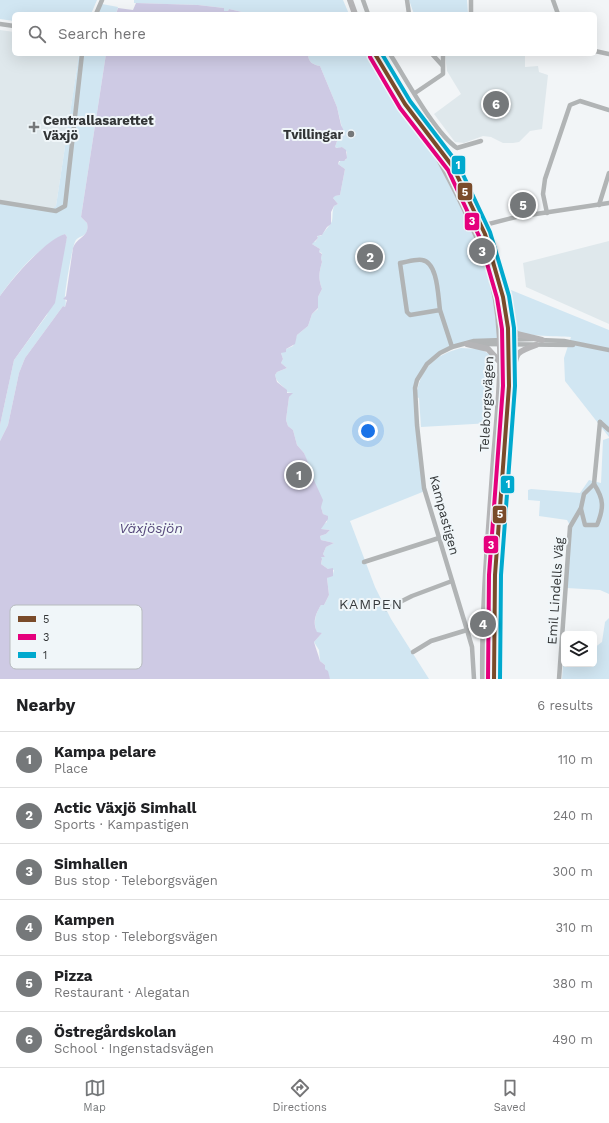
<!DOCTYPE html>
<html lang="en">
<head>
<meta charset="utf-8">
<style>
  :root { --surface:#fff; --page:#f6f6f6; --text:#202124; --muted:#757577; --line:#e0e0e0; --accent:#75787a }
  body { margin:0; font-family:"Work Sans",sans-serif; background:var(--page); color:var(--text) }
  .controls { position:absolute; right:12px; bottom:12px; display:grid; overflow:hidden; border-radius:6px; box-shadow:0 4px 16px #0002 }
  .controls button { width:36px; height:36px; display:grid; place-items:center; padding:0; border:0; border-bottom:1px solid var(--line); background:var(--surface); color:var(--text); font:20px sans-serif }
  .you { position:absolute; left:368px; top:431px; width:14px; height:14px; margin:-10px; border:3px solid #fff; border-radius:50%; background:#1a73e8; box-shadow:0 0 0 6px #1a73e833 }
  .badge { display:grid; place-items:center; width:26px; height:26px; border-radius:50%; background:var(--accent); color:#fff; font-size:13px; font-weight:700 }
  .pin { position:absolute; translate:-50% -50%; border:2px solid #fff; box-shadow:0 1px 4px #0006 }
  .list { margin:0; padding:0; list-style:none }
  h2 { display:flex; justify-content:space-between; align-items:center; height:52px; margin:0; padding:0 16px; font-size:17px }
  h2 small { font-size:13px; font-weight:400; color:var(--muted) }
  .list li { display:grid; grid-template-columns:26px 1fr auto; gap:12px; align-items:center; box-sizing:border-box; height:56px; padding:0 16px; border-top:1px solid var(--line) }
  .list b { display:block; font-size:15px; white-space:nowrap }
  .list p { margin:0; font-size:13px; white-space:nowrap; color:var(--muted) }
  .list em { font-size:13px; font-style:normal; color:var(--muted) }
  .icon { flex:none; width:22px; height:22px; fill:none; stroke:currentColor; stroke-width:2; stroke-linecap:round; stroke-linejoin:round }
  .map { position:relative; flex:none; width:609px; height:679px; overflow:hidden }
  .search { position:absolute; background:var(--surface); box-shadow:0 4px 16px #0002; left:12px; right:12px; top:12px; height:44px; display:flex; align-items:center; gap:10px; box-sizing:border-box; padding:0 14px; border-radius:6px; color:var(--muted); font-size:15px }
  .sheet { height:388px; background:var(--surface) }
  nav { display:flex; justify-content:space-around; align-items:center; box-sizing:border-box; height:56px; border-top:1px solid var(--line); background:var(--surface); font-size:11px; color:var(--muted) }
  nav a { display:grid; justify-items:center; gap:2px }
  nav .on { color:var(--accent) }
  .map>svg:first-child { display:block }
</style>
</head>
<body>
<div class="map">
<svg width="609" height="679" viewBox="0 0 609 679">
  <rect width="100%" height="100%" fill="#f2f5f7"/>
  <g fill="#dfe8ec">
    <path d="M0,30L14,32V54H79L56,206L52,209L0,201Z"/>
    <path d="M445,54H525V67L538,66L539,72L548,75L542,129L530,131L519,142L513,143H503L491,137L483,136L464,143L455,142L434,114L461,94L447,71Z"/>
    <path d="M609,241V324L526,287L523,263Z"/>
  </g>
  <g fill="#d1e6f2">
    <path d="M0,0H97L91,14H14V21L0,19Z"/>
    <path d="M134,0H343L349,14H251L229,9L228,11H223L224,8L198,5L134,3Z"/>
    <path d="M409,0H467L468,14H414Z"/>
    <path d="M102,4L118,7L116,14H97Z"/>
    <path d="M79,54H106L81,217L87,223C90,239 78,234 75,242C72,247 64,296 65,299C66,302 66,302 65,307L63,306L25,358L19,373L8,425L0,441V425L14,360L47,315L67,237L65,234L63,235C38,248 16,273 0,296V201L52,209L56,206Z"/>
    <path d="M308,54H367L374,69L433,148L463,204L492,282L499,345L467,344L452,347L427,364L415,388L425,491L350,521L375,587L391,619L429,679H330L325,669V665L320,661L319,650L314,642L322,633H317C313,623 315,614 321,605H324L329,595L327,578L333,574L334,570L328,569L321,564L322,560L320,557H325L323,554L326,547L334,543L321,540L320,536L326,534L330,530L321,529L322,525L327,522V516L323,514L312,476C306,480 303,485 295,482L292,476L294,471L299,468L304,470L307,464L304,453L297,445L293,430L288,426L286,420L289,397L292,393L286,392C286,386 276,384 275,375L277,372L287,368L281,363L283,359L281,353L283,351L286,352V349L293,346L297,335L308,326L312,314L318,309V297L322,289C318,278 319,273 322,262L321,258L322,253L319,252L320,249L312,244L313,241L315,242L318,238L317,235L321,236C323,233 331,224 332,221C333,217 332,212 334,206L338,204L333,198L334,196L340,195L345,169L338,164L341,160H346L347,152L342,147L338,148L335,147L338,138L344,136L337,107L320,66C313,65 308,62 308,54Z"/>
    <path d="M511,290L609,330V437L565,381L564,358L571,337C559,336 516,337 511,327C508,322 508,314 508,309L513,307Z"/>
    <path d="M461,348L480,349L491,355L495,364L491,423L421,427L419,398L416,397C420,369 434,355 461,348Z"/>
    <path d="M609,438V594L600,590L567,588L571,527L567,520L539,516L540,501L528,500V490L531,489L580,493L589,480L601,483L603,440Z"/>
    <path d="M609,618V679H562L564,651V664H594V648L602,642L605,622Z"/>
  </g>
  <g fill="#cecae4">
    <path d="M136,3L198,5L224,8V11H228L229,9L251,14H116L118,8L133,10Z"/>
    <path d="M106,54H308C308,62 313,65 320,66L337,107L341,125L344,131V136L338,138L335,147L337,148L342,147L346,150L347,158L344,161H339L338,164L345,169L340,195L335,196L333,198L338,204L334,206L331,212V224L327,227L322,235L317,236L318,238L312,244L320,249L319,252L322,254L321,258L322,262C319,273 318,278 322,289L318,297V308L312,314L308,326L297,335L295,344L286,349V352L281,353L283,359L281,363L287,368L277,372L275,375L277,382L287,390V393H293L289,397L286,420L288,426L293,430L297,445L304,453L312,472L306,473L302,469H296L292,476C295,483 298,485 305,482L308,477L312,476L323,500L321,507L323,514L328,516V519L321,529L330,530L326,534L320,536L321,540L334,543L326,547L323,554L325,557H321L322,559L321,564L328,569L333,568V576L327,578L329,595L324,605H321C316,613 312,622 317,632L322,633L314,642C316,649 318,654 320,661L325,665V669L328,671L330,679H0V441L8,425L19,373L25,358L63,306L65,307L67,300L63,299L66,296L73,248C78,236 90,237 87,223L81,217Z"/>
    <path d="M65,234L67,237L55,303L14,360L0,425V296C12,279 45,240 65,234Z"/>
  </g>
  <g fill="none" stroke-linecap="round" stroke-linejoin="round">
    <g stroke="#b1b4b5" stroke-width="4.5">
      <path d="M363,0L368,14"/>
      <path d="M407,0L409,14"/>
      <path d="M471,0V14"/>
      <path d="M553,0L558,14"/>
      <path d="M96,14L102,0"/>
      <path d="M0,24L14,26"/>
      <path d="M595,51L609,54"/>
      <path d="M390,54C406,79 434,132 457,148L481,141"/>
      <path d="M432,54L442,65"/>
      <path d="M415,93L443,74V54"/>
      <path d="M0,202L56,211L65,206L82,54"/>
      <path d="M599,205L609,173"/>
      <path d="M547,213L543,194L545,179L570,105L580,101L609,110"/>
      <path d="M473,228L516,217L609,203"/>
      <path d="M440,310C438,297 438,262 422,260C415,259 407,262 400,263L407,312L410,315L440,310L452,347"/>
      <path d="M540,340L564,341L609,350"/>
      <path d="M477,344L573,345"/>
      <path d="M600,422L609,430"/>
      <path d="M581,509L585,525H597C604,508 604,499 594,484"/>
      <path d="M364,562L439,538"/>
      <path d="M386,609L412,596L452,581"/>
      <path d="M413,652L431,641L467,630"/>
      <path d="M474,679L472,647L467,630L424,488L417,425L415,388L417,380L427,364L440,353L452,347L474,341L533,339"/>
      <path d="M559,679L570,527L581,508L584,494L594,484L600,422"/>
    </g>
    <g stroke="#b5b5b7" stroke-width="6">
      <path d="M350,0L355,14"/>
      <path d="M375,54L405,104L453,167L467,194L485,234L503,297L508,328L509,386L495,575L494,679"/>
      <path d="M432,142L433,148C456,191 479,233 492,281C506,337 499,399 494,456C489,530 482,604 483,679"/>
      <path d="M509,325L517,334L542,340"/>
      <path d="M467,344L488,349L499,361"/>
      <path d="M512,376C518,354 511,354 536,345"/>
    </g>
    <defs>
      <path id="bus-1" d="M375,54L405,104L453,167L485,234L503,297L508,328L509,386L495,575L494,679"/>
      <path id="bus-2" d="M370,57L400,108L448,170L479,236L497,298L502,329L503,386L489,575L488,679"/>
      <path id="bus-3" d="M382,54L410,101L458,164L490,232L509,296L514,328L515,386L501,575L500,679"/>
    </defs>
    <use href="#bus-1" stroke="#f0f6f9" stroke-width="7"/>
    <use href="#bus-2" stroke="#f0f6f9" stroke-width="7"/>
    <use href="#bus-3" stroke="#f0f6f9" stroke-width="7"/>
    <use href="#bus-1" stroke="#7a4b2a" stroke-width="4"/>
    <use href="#bus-2" stroke="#e5007d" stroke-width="4"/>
    <use href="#bus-3" stroke="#00a9ce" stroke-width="4"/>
  </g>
  <g fill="#75787a" stroke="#f0f6f9" stroke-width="1.5">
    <path d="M32 121h4v4h4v4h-4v4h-4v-4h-4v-4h4z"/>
    <circle cx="351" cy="134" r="4"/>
  </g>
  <g text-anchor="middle" stroke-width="4" stroke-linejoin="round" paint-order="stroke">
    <g font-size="13" font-weight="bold" fill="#323536" stroke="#f0f6f9" text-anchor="start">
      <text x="43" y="125">Centrallasarettet<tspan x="43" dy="15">Växjö</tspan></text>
      <text x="343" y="139" text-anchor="end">Tvillingar</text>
    </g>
    <g font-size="13" fill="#323536" stroke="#f0f6f9">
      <text transform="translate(486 404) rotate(-87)" y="5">Teleborgsvägen</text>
      <text transform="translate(445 515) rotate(75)" y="5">Kampastigen</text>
      <text transform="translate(555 591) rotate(-86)" y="5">Emil Lindells Väg</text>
    </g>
    <g font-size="14" font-style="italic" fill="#56487b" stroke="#f0f6f9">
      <text x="151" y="533">Växjösjön</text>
    </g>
    <g font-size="14" letter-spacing="1" fill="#383c3f" stroke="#f0f6f9">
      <text x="371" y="609">KAMPEN</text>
    </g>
  </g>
  <rect x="10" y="605" width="132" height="64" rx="6" fill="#f0f6f9" stroke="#b7bcbe" stroke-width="1"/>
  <rect x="18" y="616" width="18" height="6" fill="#7a4b2a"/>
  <rect x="18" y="634" width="18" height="6" fill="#e5007d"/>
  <rect x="18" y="652" width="18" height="6" fill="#00a9ce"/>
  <g font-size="11" fill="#323536">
    <text x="43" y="623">5</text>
    <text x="43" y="641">3</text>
    <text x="43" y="659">1</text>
  </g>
  <g stroke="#f0f6f9" stroke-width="1.5">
    <rect x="451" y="155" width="15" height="20" rx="4" fill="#00a9ce"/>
    <rect x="457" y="182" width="16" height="19" rx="4" fill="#7a4b2a"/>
    <rect x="464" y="212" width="16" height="19" rx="4" fill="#e5007d"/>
    <rect x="500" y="475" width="15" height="19" rx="4" fill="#00a9ce"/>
    <rect x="492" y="505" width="15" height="19" rx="4" fill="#7a4b2a"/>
    <rect x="483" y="535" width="16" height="19" rx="4" fill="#e5007d"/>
  </g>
  <g font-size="11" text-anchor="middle" font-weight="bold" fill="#fff">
    <text x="458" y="169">1</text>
    <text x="465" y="196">5</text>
    <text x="472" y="225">3</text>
    <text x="508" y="488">1</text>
    <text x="500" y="518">5</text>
    <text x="491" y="549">3</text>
  </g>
</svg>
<div class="controls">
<button><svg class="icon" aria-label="layers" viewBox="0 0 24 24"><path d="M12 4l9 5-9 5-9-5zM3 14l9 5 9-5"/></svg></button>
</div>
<div class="you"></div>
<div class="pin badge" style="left:299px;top:475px">1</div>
<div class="pin badge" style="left:370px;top:257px">2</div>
<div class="pin badge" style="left:482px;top:251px">3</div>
<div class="pin badge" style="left:483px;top:624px">4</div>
<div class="pin badge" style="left:523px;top:205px">5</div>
<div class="pin badge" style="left:496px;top:104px">6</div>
<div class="search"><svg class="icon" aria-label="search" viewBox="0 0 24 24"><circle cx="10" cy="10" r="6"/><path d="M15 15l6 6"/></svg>Search here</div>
</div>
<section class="sheet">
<h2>Nearby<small>6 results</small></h2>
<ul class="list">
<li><span class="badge">1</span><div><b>Kampa pelare</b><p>Place</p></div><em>110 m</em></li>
<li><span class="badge">2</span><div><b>Actic Växjö Simhall</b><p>Sports · Kampastigen</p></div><em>240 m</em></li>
<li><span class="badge">3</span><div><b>Simhallen</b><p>Bus stop · Teleborgsvägen</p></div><em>300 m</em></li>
<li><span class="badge">4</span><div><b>Kampen</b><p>Bus stop · Teleborgsvägen</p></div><em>310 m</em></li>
<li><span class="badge">5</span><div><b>Pizza</b><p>Restaurant · Alegatan</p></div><em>380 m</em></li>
<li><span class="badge">6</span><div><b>Östregårdskolan</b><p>School · Ingenstadsvägen</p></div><em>490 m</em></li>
</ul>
</section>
<nav>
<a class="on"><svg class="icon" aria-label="map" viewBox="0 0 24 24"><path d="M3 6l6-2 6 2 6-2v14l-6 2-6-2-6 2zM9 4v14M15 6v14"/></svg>Map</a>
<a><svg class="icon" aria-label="directions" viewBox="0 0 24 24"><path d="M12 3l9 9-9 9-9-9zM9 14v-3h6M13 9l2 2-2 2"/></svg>Directions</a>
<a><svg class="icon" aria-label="saved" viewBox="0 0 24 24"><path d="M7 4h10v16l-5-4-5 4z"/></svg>Saved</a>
</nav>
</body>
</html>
